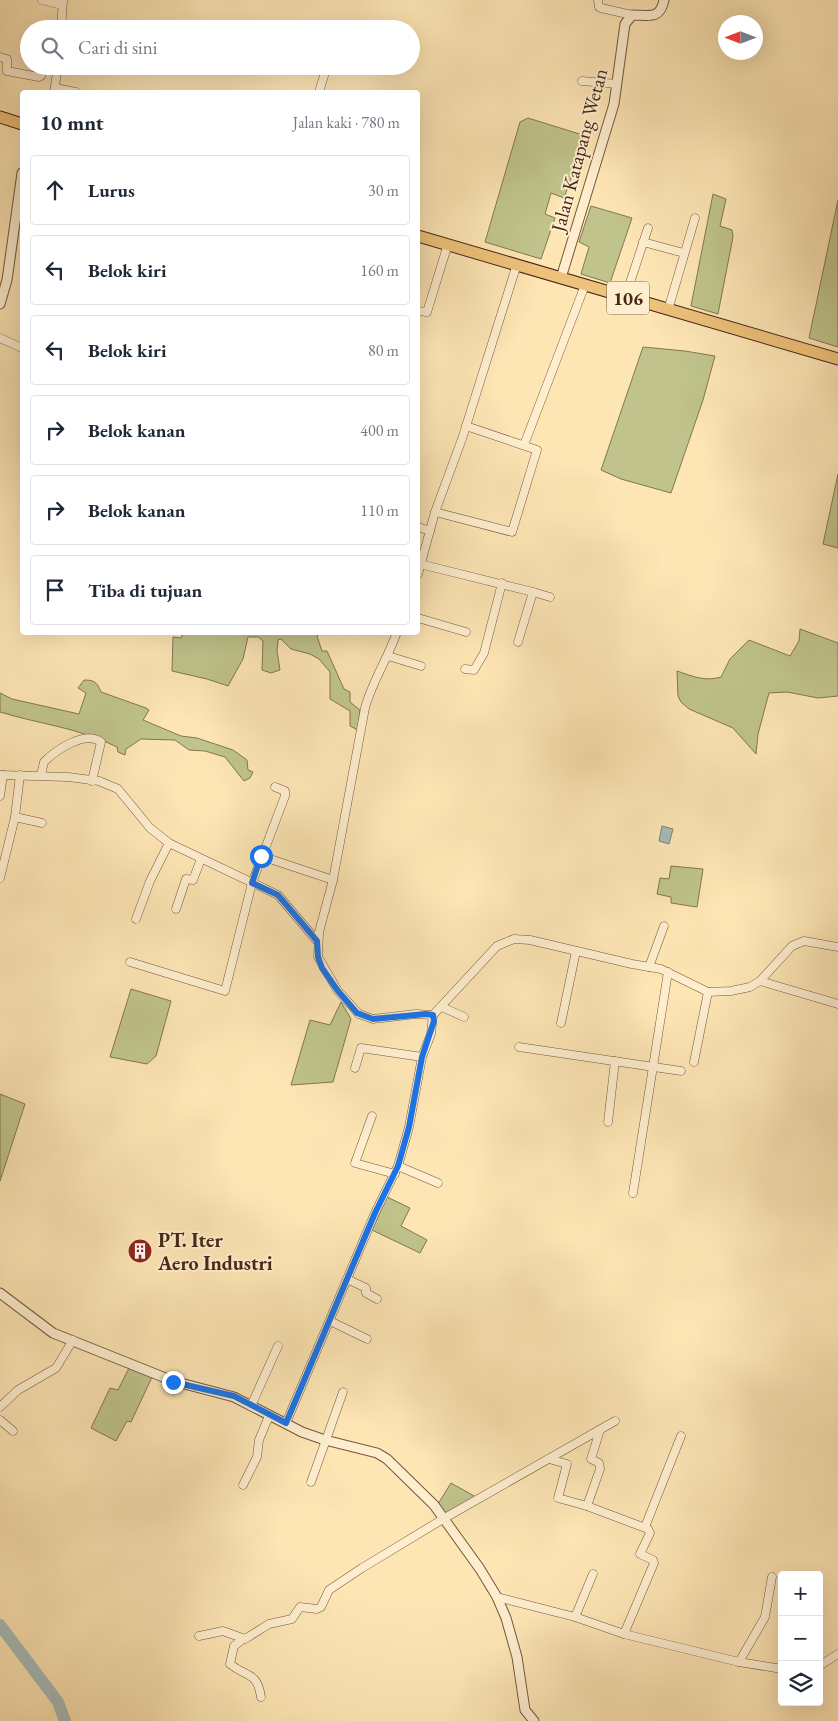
<!DOCTYPE html>
<html lang="id">
<head>
<meta charset="utf-8">
<style>
  :root { --surface:#fff; --page:#f2f2f3; --text:#1f2937; --muted:#747a83; --line:#e0e1e3 }
  body { margin:0; font-family:"EB Garamond",serif; background:var(--page); color:var(--text) }
  .controls { position:absolute; right:15px; bottom:15px; display:grid; overflow:hidden; border-radius:5px; box-shadow:0 5px 20px #0002 }
  .controls button { width:45px; height:45px; display:grid; place-items:center; padding:0; border:0; border-bottom:1px solid var(--line); background:var(--surface); color:var(--text); font:25px sans-serif }
  .compass { position:absolute; left:718px; top:15px; width:45px; height:45px; border-radius:50%; background:var(--surface); box-shadow:0 5px 20px #0002; rotate:270deg }
  .stop { position:absolute; width:15px; height:15px; margin:-11px; border:4px solid #1a73e8; border-radius:50%; background:#fff }
  .stop.end { background:#1a73e8; border-color:#fff; box-shadow:0 1px 5px #0008 }
  .list { margin:0; padding:0; list-style:none }
  h2 { display:flex; justify-content:space-between; align-items:center; height:65px; margin:0; padding:0 20px; font-size:21px }
  h2 small { font-size:16px; font-weight:400; color:var(--muted) }
  .list li { display:grid; grid-template-columns:32px 1fr auto; gap:15px; align-items:center; box-sizing:border-box; height:70px; margin:0 10px 10px; padding:0 10px; border:1px solid var(--line); border-radius:5px }
  .list b { display:block; font-size:19px; white-space:nowrap }
  .list em { font-size:16px; font-style:normal; color:var(--muted) }
  .icon { flex:none; width:28px; height:28px; fill:none; stroke:currentColor; stroke-width:2; stroke-linecap:round; stroke-linejoin:round }
  .map { position:relative; flex:none; width:838px; height:1721px; overflow:hidden }
  .search { position:absolute; background:var(--surface); box-shadow:0 5px 20px #0002; left:20px; top:20px; width:400px; height:55px; display:flex; align-items:center; gap:12px; box-sizing:border-box; padding:0 18px; border-radius:28px; color:var(--muted); font-size:19px }
  .panel { position:absolute; background:var(--surface); box-shadow:0 5px 20px #0002; left:20px; top:90px; width:400px; height:545px; border-radius:5px }
  .map>svg:first-child { display:block }
</style>
</head>
<body>
<div class="map">
<svg width="838" height="1721" viewBox="0 0 838 1721">
  <rect width="100%" height="100%" fill="#fde5b4"/>
  <filter id="stains"><feTurbulence type="fractalNoise" baseFrequency=".004" numOctaves="4"/><feColorMatrix values="0 0 0 0 .2 0 0 0 0 .09 0 0 0 0 .02 0 0 0 .5 -.17"/></filter>
  <radialGradient id="worn" r=".72"><stop offset=".6" stop-color="#630" stop-opacity="0"/><stop offset="1" stop-color="#630" stop-opacity=".3"/></radialGradient>
  <g fill="#c0c48c" stroke="#837652">
    <path d="M528,118L586,136L564,198L551,193L545,214L555,218L541,259L485,242L520,122Z"/>
    <path d="M713,194L726,199L720,226L732,230L733,237L718,314L691,306Z"/>
    <path d="M838,200V347L809,338Z"/>
    <path d="M591,206L632,218L610,283L581,274L589,247L579,242Z"/>
    <path d="M643,347L685,351L715,356L703,400L671,493L621,479L601,470Z"/>
    <path d="M838,474V548L823,544Z"/>
    <path d="M800,629L838,643V696L818,698L787,692L769,693L758,734L756,754L733,728L689,709L681,702L678,696L677,671C692,676 705,682 721,677L730,659L749,640L790,656L799,641Z"/>
    <path d="M183,633H321L317,636L322,651H327L344,689L350,692V702L360,710L358,730L350,726V711L330,699V672L319,659L310,654L291,649L281,639L278,640L277,651L280,670L271,673L262,670L263,641L258,637H248L243,659L228,686L207,679L172,671L173,637L181,638Z"/>
    <path d="M84,680C94,680 97,682 101,692L146,708L149,710L143,720L181,736L197,738L233,750L247,760L248,770L253,772L250,778L244,781L225,757L205,751L189,750L175,740L141,739L126,749L125,755L118,752L117,747C80,728 39,724 0,712V693L12,699L79,714L86,693L78,688Z"/>
    <path d="M671,866L703,869L697,907L671,903V897L657,894L660,878L669,879Z"/>
    <path d="M131,989L171,1001L156,1056L147,1064L110,1057Z"/>
    <path d="M341,1002L351,1019L333,1082L291,1085L310,1020L330,1025Z"/>
    <path d="M0,1094L25,1104L0,1181Z"/>
    <path d="M387,1197L410,1208L401,1226L427,1240L420,1253L372,1230Z"/>
    <path d="M129,1368L152,1377L131,1422L127,1421L116,1441L91,1428L110,1388L118,1390Z"/>
    <path d="M451,1483L476,1497L445,1514L438,1504Z"/>
  </g>
  <path fill="#a6bcb9" stroke="#808079" d="M662,826L673,829L669,844L659,841Z"/>
  <g fill="none" stroke-linecap="round" stroke-linejoin="round">
    <path stroke="#a6bcb9" stroke-width="12" d="M0,1625L58,1702L65,1721"/>
    <defs>
      <g id="minor">
        <path d="M42,0L62,5"/>
        <path d="M598,0L599,7L601,8L632,15"/>
        <path d="M61,29L63,0"/>
        <path d="M0,57L7,59V71L39,77L41,76L42,68L57,70"/>
        <path d="M582,81L617,84"/>
        <path d="M55,88L76,92"/>
        <path d="M54,92L58,66"/>
        <path d="M319,92L327,66"/>
        <path d="M643,242L684,253"/>
        <path d="M625,298L648,228"/>
        <path d="M668,310L695,218"/>
        <path d="M418,311L427,312L448,244"/>
        <path d="M0,338L22,348"/>
        <path d="M524,445L585,285"/>
        <path d="M435,512L512,532L537,450L466,426"/>
        <path d="M418,527L430,531"/>
        <path d="M420,564L533,592L518,642"/>
        <path d="M418,574L435,512L462,439L517,264"/>
        <path d="M533,592L550,597"/>
        <path d="M418,618L466,632"/>
        <path d="M397,632C388,658 372,682 365,708L333,880L319,932L318,957L338,991L359,1014L373,1019L416,1014L433,1015L497,946L514,939L530,940L632,964L661,969L708,992L731,991L750,987L760,981L792,946L804,941L838,947"/>
        <path d="M388,656L421,666"/>
        <path d="M465,669L474,670L484,653L502,583"/>
        <path d="M0,775L68,777L99,781L118,789L150,828L169,843L278,895L317,941"/>
        <path d="M41,775L44,762C56,750 85,730 101,742L92,781"/>
        <path d="M0,796L3,775"/>
        <path d="M15,817L42,823"/>
        <path d="M261,856L333,880"/>
        <path d="M0,878L15,817L20,775"/>
        <path d="M176,909L186,879L193,880L201,859"/>
        <path d="M136,919L150,881L169,843"/>
        <path d="M130,962L225,991L252,883L285,796V791L275,787"/>
        <path d="M649,967L664,926"/>
        <path d="M760,981L838,1004"/>
        <path d="M442,1007L464,1017"/>
        <path d="M561,1023L576,951"/>
        <path d="M519,1047L681,1071"/>
        <path d="M694,1062L708,992"/>
        <path d="M355,1068L361,1048L422,1057"/>
        <path d="M372,1116L355,1163L395,1174"/>
        <path d="M608,1122L615,1061"/>
        <path d="M398,1166L438,1183"/>
        <path d="M633,1193L668,972"/>
        <path d="M347,1279L366,1288V1293L377,1299"/>
        <path d="M330,1321L367,1339"/>
        <path d="M251,1406L278,1346"/>
        <path d="M0,1407L18,1390L56,1368L73,1340"/>
        <path d="M0,1420L13,1431"/>
        <path d="M286,1423L375,1213L398,1166L409,1127L422,1057L431,1034L433,1015"/>
        <path d="M600,1430L591,1459L599,1463L600,1469L587,1506L648,1529L650,1533L640,1554L653,1560L654,1563L624,1634"/>
        <path d="M549,1459L567,1464L558,1498L587,1506"/>
        <path d="M311,1482L343,1392"/>
        <path d="M243,1485L257,1457L259,1440L269,1416"/>
        <path d="M645,1527L681,1436"/>
        <path d="M497,1597L575,1617L624,1634L739,1662L782,1669"/>
        <path d="M575,1617L593,1574"/>
        <path d="M199,1636L223,1631L245,1639L269,1624L292,1619L300,1607L317,1609L321,1607L329,1590L362,1568L443,1519L615,1421"/>
        <path d="M243,1639L234,1646L230,1664C247,1678 257,1671 261,1697"/>
        <path d="M739,1662L765,1617L772,1577"/>
        <path d="M819,1666L838,1654"/>
      </g>
      <g id="tertiary">
        <path d="M561,278L614,104L625,24L632,15C649,15 660,20 664,0"/>
        <path d="M0,304L7,280L22,173"/>
        <path d="M0,1293L53,1333L173,1381L234,1397L302,1432L325,1440L377,1453L387,1459L434,1505L480,1569L497,1597L506,1618L517,1657L525,1710L534,1721"/>
      </g>
      <g id="primary">
        <path d="M0,117L22,124"/>
        <path d="M418,236L838,359"/>
      </g>
    </defs>
    <use href="#minor" stroke="#74563f" stroke-width="9"/>
    <use href="#tertiary" stroke="#74563f" stroke-width="11"/>
    <use href="#primary" stroke="#462718" stroke-width="13"/>
    <use href="#minor" stroke="#feeece" stroke-width="8"/>
    <use href="#tertiary" stroke="#feeece" stroke-width="9"/>
    <use href="#primary" stroke="#eec27a" stroke-width="11"/>
  </g>
  <g fill="none" stroke-linecap="round" stroke-linejoin="round">
    <path stroke="#1a73e8" stroke-width="6" d="M173,1382L234,1396L286,1423L375,1213L398,1166L409,1127L422,1057L434,1021L433,1015L426,1014L373,1019L357,1013L338,991L322,968L318,957L317,941L278,895L252,883L261,856"/>
  </g>
  <defs>
    <symbol id="building-disc" viewBox="-11 -11 22 22"><circle r="9.5" fill="#8f2418" stroke="#feeece"/><path d="M-4-6H4V6H1V3H-1V6H-4ZM-2.5-4.3h1.7v1.8h-1.7ZM.8-4.3h1.7v1.8H.8ZM-2.5-1h1.7V.8h-1.7ZM.8-1h1.7V.8H.8Z" fill="#fff"/></symbol>
  </defs>
  <g fill-rule="evenodd">
    <use href="#building-disc" x="126" y="1237" width="28" height="28"/>
  </g>
  <g text-anchor="middle" stroke-width="4" stroke-linejoin="round" paint-order="stroke">
    <rect fill="#feeece" stroke="#7d634f" stroke-width="1" x="607" y="281.5" width="42" height="33" rx="4"/>
    <g font-size="19" font-weight="bold" fill="#462718">
      <text x="628" y="305">106</text>
    </g>
    <g font-size="20" fill="#462718" stroke="#feeece">
      <text transform="translate(579 150) rotate(-75)" y="7">Jalan Katapang Wetan</text>
    </g>
    <g font-size="20" font-weight="bold" fill="#462718" stroke="#feeece" text-anchor="start">
      <text x="158" y="1247">PT. Iter<tspan x="158" dy="23">Aero Industri</tspan></text>
    </g>
  </g>
  <rect width="100%" height="100%" filter="url(#stains)"/>
  <rect width="100%" height="100%" fill="url(#worn)"/>
</svg>
<div class="controls">
<button>+</button>
<button>−</button>
<button><svg class="icon" aria-label="layers" viewBox="0 0 24 24"><path d="M12 4l9 5-9 5-9-5zM3 14l9 5 9-5"/></svg></button>
</div>
<svg class="compass" viewBox="-18 -18 36 36"><path d="M0-13l5 13h-10z" fill="#e53935"/><path d="M0 13l5-13h-10z" fill="#747a83"/></svg>
<div class="stop" style="left:261px;top:856px"></div>
<div class="stop end" style="left:173px;top:1382px"></div>
<div class="search"><svg class="icon" aria-label="search" viewBox="0 0 24 24"><circle cx="10" cy="10" r="6"/><path d="M15 15l6 6"/></svg>Cari di sini</div>
<section class="panel">
<h2>10 mnt<small>Jalan kaki · 780 m</small></h2>
<ul class="list">
<li><svg class="icon" aria-label="ahead" viewBox="0 0 24 24"><path d="M12 20V5M6 11l6-6 6 6"/></svg><div><b>Lurus</b></div><em>30 m</em></li>
<li><svg class="icon" aria-label="left" viewBox="0 0 24 24"><path d="M17 20v-9H6M10 6l-5 5 5 5"/></svg><div><b>Belok kiri</b></div><em>160 m</em></li>
<li><svg class="icon" aria-label="left" viewBox="0 0 24 24"><path d="M17 20v-9H6M10 6l-5 5 5 5"/></svg><div><b>Belok kiri</b></div><em>80 m</em></li>
<li><svg class="icon" aria-label="right" viewBox="0 0 24 24"><path d="M7 20v-9h11M14 6l5 5-5 5"/></svg><div><b>Belok kanan</b></div><em>400 m</em></li>
<li><svg class="icon" aria-label="right" viewBox="0 0 24 24"><path d="M7 20v-9h11M14 6l5 5-5 5"/></svg><div><b>Belok kanan</b></div><em>110 m</em></li>
<li><svg class="icon" aria-label="arrive" viewBox="0 0 24 24"><path d="M6 21V4h12l-3 4 3 4H6"/></svg><div><b>Tiba di tujuan</b></div></li>
</ul>
</section>
</div>
</body>
</html>
